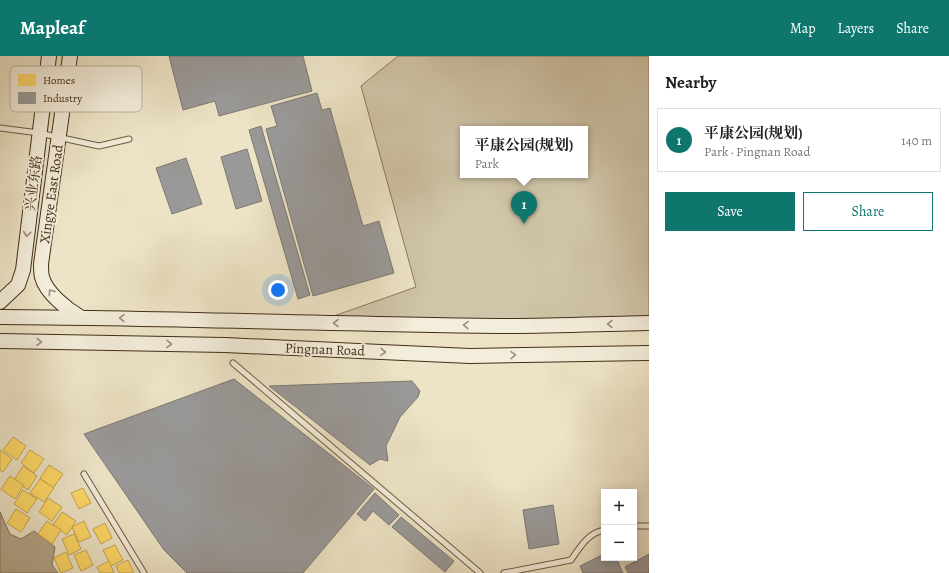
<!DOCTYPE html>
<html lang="en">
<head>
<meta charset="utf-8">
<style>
  :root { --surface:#fff; --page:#f2f2f2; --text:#222; --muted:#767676; --line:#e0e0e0; --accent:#0f766e }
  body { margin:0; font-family:Alegreya,"Noto Serif SC",serif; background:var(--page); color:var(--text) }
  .controls { position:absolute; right:12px; bottom:12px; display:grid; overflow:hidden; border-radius:0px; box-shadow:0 2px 10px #0003 }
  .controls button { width:36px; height:36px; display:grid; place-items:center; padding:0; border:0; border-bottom:1px solid var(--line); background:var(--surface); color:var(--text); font:20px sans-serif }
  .you { position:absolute; left:278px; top:234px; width:14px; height:14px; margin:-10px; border:3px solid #fff; border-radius:50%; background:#1a73e8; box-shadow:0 0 0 6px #1a73e833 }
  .badge { display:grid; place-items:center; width:26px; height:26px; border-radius:50%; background:var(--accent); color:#fff; font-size:13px; font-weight:700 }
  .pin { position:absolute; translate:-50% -33px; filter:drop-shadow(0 1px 2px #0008) }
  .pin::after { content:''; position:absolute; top:21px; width:14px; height:12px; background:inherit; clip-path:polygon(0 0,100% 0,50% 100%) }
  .popup { position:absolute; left:460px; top:70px; width:128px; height:52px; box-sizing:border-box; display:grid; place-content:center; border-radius:0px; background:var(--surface); filter:drop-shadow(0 1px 3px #0005); font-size:13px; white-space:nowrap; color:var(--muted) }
  .popup b { font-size:15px; color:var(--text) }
  .popup::after { content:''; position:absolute; left:50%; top:100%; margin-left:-8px; border:8px solid transparent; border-top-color:var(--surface) }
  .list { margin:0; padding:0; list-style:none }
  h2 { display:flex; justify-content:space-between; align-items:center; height:52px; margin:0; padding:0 16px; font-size:17px }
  h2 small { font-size:13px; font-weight:400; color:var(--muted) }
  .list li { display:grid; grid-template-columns:26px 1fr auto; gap:12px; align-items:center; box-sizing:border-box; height:64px; margin:0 8px 8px; padding:0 8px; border:1px solid var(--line); border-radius:0px }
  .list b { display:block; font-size:15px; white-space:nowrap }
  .list p { margin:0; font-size:13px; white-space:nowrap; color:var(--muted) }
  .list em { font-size:13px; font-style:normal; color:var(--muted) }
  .actions { display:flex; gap:8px; padding:12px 16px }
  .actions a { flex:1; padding:9px 0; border:1px solid var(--accent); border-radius:0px; text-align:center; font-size:14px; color:var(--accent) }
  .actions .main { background:var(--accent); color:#fff }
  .map { position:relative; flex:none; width:649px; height:517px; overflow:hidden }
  header { display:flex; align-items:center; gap:24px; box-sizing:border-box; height:56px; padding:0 20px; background:var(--accent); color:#fff }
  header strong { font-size:19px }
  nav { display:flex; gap:22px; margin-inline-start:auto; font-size:14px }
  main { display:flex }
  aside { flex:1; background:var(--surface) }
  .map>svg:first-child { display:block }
</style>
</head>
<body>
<header>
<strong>Mapleaf</strong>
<nav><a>Map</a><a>Layers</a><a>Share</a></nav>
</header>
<main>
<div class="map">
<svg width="649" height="517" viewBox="0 0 649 517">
  <rect width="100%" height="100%" fill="#ede4c7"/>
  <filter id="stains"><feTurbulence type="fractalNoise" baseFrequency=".005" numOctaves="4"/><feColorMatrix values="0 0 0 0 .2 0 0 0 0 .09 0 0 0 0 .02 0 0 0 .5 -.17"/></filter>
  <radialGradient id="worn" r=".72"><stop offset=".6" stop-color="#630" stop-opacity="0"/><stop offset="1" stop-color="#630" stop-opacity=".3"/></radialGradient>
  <path fill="#d0c5a9" stroke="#897a60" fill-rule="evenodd" d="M398,0H649V267H314L416,231L361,30ZM463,73H585V119H463Z"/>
  <path fill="#b3a68b" stroke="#86765c" d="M0,456L10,478L21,483L34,475L55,491L52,509L58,517H0Z"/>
  <g fill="#ffd966" stroke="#c6a64e">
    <path d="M13,381L26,390L17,404L3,394Z"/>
    <path d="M0,394L12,403L3,416L0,414Z"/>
    <path d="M30,394L44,403L34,417L21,407Z"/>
    <path d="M49,409L63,418L53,432L40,422Z"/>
    <path d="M23,410L37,420L28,434L14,424Z"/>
    <path d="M10,420L24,429L15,443L1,433Z"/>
    <path d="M40,423L54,432L44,446L30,437Z"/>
    <path d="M83,432L91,447L79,453L71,437Z"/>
    <path d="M23,434L37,443L27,457L14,448Z"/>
    <path d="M48,442L62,451L52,465L39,456Z"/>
    <path d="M16,453L30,462L21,476L7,467Z"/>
    <path d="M62,456L76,465L67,479L53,469Z"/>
    <path d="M47,465L61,474L52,488L38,478Z"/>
    <path d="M84,465L91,481L79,486L72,471Z"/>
    <path d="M105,467L112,482L101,488L93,473Z"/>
    <path d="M74,478L81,493L69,499L62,483Z"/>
    <path d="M115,489L123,504L111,510L103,494Z"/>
    <path d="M86,494L93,509L81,515L74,499Z"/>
    <path d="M66,496L73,512L61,517L54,502Z"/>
    <path d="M128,504L134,517H119L116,510Z"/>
    <path d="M109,505L114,517H100L97,511Z"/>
  </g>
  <g fill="#999" stroke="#7f7972">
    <path d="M169,0H303L312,35L219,60L215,45L183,54Z"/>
    <path d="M317,37L322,54L330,52L363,170L379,165L394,217L313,240L266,73L277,70L271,50Z"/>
    <path d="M261,70L310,239L298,243L249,74Z"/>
    <path d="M247,93L262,145L236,153L221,101Z"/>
    <path d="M186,102L202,148L172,158L156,112Z"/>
    <path d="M234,323L374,433L303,517H187L164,494L84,378Z"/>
    <path d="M412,325L420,335L418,341L400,361L386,390L388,405L380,403L370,409L269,330Z"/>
    <path d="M375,437L399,459L389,469L373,455L365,465L357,458Z"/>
    <path d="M553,449L559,488L529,493L523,454Z"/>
    <path d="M401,461L454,505L445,516L392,471Z"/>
    <path d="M604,498V502H616L623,517H583L580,510Z"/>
    <path d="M649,498V517H628L625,511Z"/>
  </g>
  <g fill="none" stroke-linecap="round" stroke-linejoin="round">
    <defs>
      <g id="lane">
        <path d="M0,72L39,77L99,90L129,83"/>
        <path d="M233,307L480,517"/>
        <path d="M84,418L144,517"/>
        <path d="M634,470H649"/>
        <path d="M504,517L571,504C580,491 588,477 604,474"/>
      </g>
      <g id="secondary">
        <path d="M70,0L41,208C41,212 41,217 42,221C46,237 67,253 80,261"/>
        <path d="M0,246L18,229L23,214L49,0"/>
        <path d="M0,261C166,262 333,268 499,270C549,270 599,268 649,267"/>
        <path d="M0,285L225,289L470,300L649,297"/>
      </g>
    </defs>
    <use href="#lane" stroke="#6d5c42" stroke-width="7"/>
    <use href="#secondary" stroke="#422e16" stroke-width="16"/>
    <use href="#lane" stroke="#f3eddb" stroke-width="5"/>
    <use href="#secondary" stroke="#f3eddb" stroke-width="14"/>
  </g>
  <defs><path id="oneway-chevron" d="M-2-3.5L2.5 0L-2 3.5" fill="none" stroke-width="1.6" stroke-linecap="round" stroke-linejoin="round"/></defs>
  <g stroke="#9a8e78">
    <use href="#oneway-chevron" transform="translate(27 178) rotate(97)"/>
    <use href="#oneway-chevron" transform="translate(51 236) rotate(-126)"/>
    <use href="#oneway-chevron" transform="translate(122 262) rotate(-179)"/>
    <use href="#oneway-chevron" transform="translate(336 267) rotate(-179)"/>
    <use href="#oneway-chevron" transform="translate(610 268) rotate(179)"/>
    <use href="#oneway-chevron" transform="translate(466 269) rotate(-179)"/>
    <use href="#oneway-chevron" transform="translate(39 286) rotate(2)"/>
    <use href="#oneway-chevron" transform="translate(169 288) rotate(1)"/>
    <use href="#oneway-chevron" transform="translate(383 296) rotate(2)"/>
    <use href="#oneway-chevron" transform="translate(513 299) rotate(-1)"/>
  </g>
  <g text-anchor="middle" stroke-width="4" stroke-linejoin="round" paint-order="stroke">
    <g font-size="14" fill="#422e16" stroke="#f3eddb">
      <text transform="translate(33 127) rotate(-83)" y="5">兴业东路</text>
      <text transform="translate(51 138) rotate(-82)" y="5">Xingye East Road</text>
      <text transform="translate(325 293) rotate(2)" y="5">Pingnan Road</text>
    </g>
  </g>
  <rect x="10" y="10" width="132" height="46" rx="6" fill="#f3eddb" stroke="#beb4a0" stroke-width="1"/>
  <rect x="18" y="18" width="18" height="12" fill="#ffd966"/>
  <rect x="18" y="36" width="18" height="12" fill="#999"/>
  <g font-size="11" fill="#422e16">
    <text x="43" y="28">Homes</text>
    <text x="43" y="46">Industry</text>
  </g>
  <rect width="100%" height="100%" filter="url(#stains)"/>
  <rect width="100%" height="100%" fill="url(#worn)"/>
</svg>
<div class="controls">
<button>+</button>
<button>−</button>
</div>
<div class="you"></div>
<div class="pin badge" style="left:524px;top:168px">1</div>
<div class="popup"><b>平康公园(规划)</b>Park</div>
</div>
<aside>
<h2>Nearby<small></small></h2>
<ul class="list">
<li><span class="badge">1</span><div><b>平康公园(规划)</b><p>Park · Pingnan Road</p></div><em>140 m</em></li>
</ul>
<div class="actions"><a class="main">Save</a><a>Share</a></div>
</aside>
</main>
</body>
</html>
